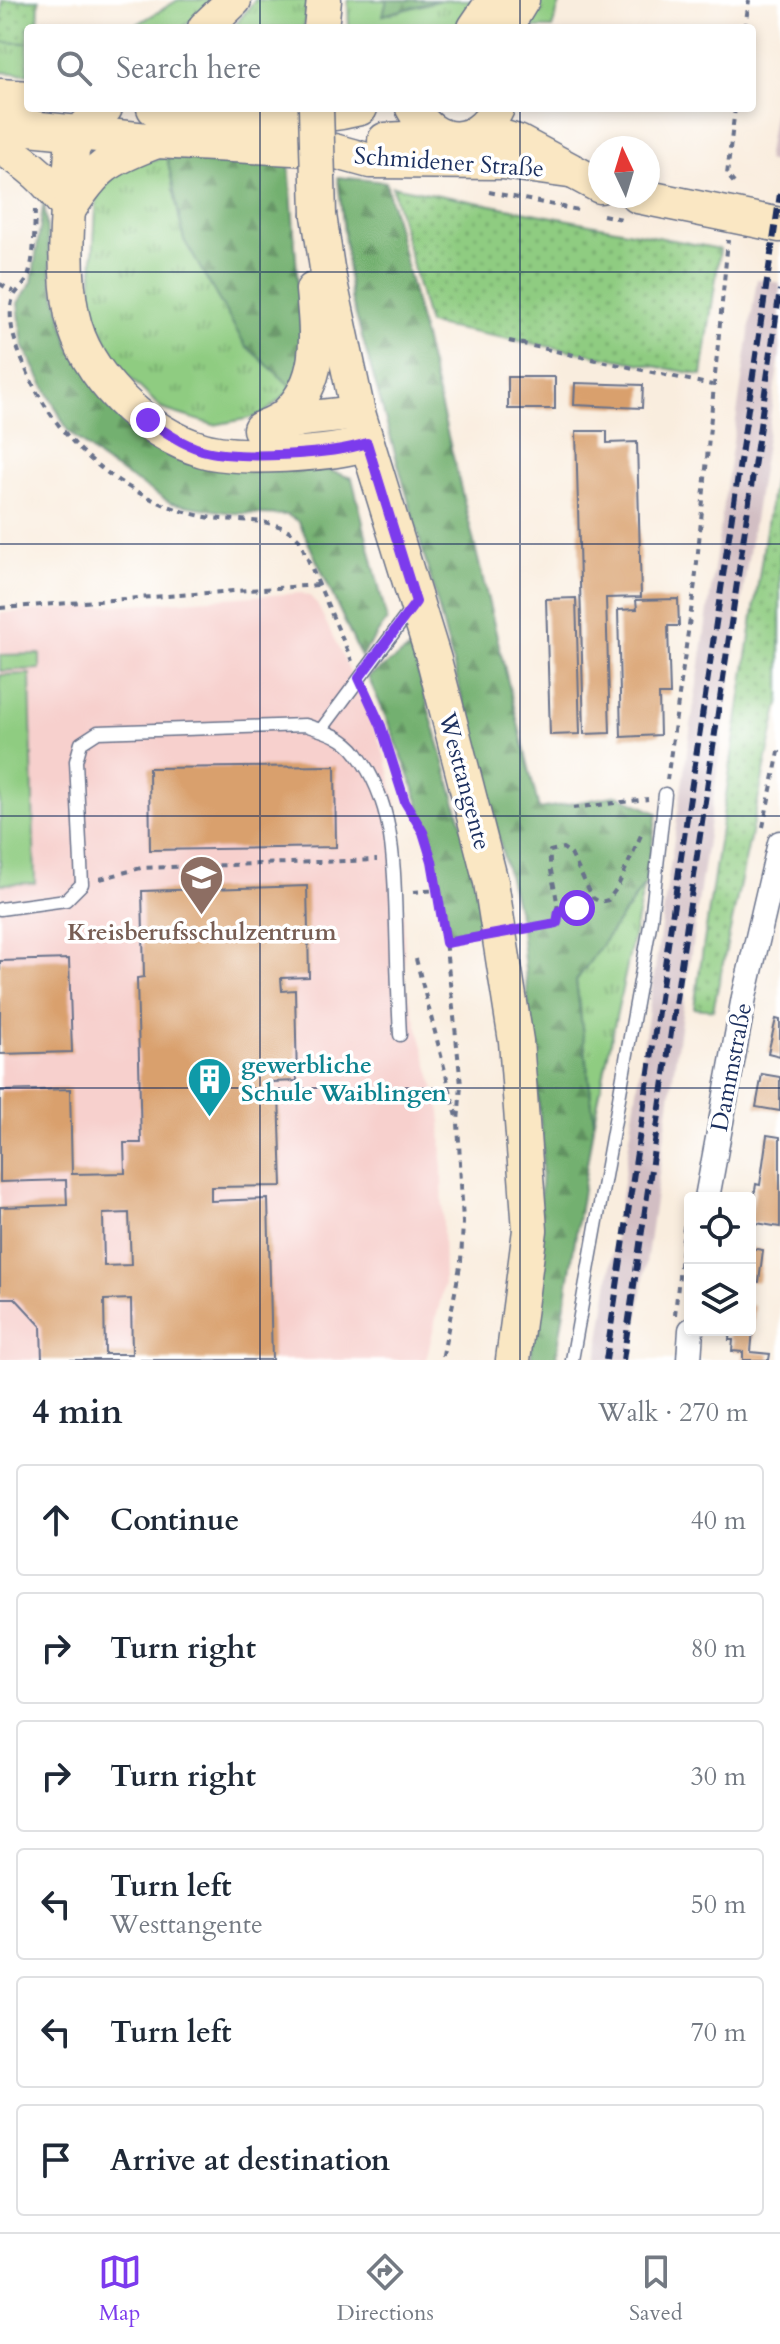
<!DOCTYPE html>
<html lang="en">
<head>
<meta charset="utf-8">
<style>
  :root { --surface:#fff; --page:#f6f6f7; --text:#1f2937; --muted:#747a83; --line:#e0e1e3; --accent:#7c3aed }
  body { margin:0; font-family:Cardo,serif; background:var(--page); color:var(--text) }
  .controls { position:absolute; right:24px; bottom:24px; display:grid; overflow:hidden; border-radius:8px; box-shadow:0 4px 12px #0003 }
  .controls button { width:72px; height:72px; display:grid; place-items:center; padding:0; border:0; border-bottom:2px solid var(--line); background:var(--surface); color:var(--text); font:40px sans-serif }
  .compass { position:absolute; left:588px; top:136px; width:72px; height:72px; border-radius:50%; background:var(--surface); box-shadow:0 4px 12px #0003; rotate:356deg }
  .stop { position:absolute; width:24px; height:24px; margin:-18px; border:6px solid #7c3aed; border-radius:50%; background:#fff }
  .stop.end { background:#7c3aed; border-color:#fff; box-shadow:0 2px 8px #0008 }
  .list { margin:0; padding:0; list-style:none }
  h2 { display:flex; justify-content:space-between; align-items:center; height:104px; margin:0; padding:0 32px; font-size:34px }
  h2 small { font-size:26px; font-weight:400; color:var(--muted) }
  .list li { display:grid; grid-template-columns:52px 1fr auto; gap:24px; align-items:center; box-sizing:border-box; height:112px; margin:0 16px 16px; padding:0 16px; border:2px solid var(--line); border-radius:8px }
  .list b { display:block; font-size:30px; white-space:nowrap }
  .list p { margin:0; font-size:26px; white-space:nowrap; color:var(--muted) }
  .list em { font-size:26px; font-style:normal; color:var(--muted) }
  .icon { flex:none; width:44px; height:44px; fill:none; stroke:currentColor; stroke-width:2; stroke-linecap:round; stroke-linejoin:round }
  .map { position:relative; flex:none; width:780px; height:1360px; overflow:hidden }
  .search { position:absolute; background:var(--surface); box-shadow:0 4px 12px #0003; left:24px; right:24px; top:24px; height:88px; display:flex; align-items:center; gap:20px; box-sizing:border-box; padding:0 28px; border-radius:8px; color:var(--muted); font-size:30px }
  .sheet { height:872px; background:var(--surface) }
  nav { display:flex; justify-content:space-around; align-items:center; box-sizing:border-box; height:112px; border-top:2px solid var(--line); background:var(--surface); font-size:22px; color:var(--muted) }
  nav a { display:grid; justify-items:center; gap:4px }
  nav .on { color:var(--accent) }
  .map>svg:first-child { display:block }
</style>
</head>
<body>
<div class="map">
<svg width="780" height="1360" viewBox="0 0 780 1360">
  <defs>
    <pattern id="grass-tufts" width="24" height="20" patternUnits="userSpaceOnUse" patternTransform="scale(2)"><rect width="24" height="20" fill="#8fcc81"/><path d="M3 7l-1-3M5 7V3M7 7l1-3M15 17l-1-3M17 17v-4M19 17l1-3" fill="none" stroke="#74a66d"/></pattern>
    <pattern id="forest-firs" width="22" height="20" patternUnits="userSpaceOnUse" patternTransform="scale(2)"><rect width="22" height="20" fill="#73b06f"/><path d="M5 1l3.5 6h-7zM16 11l3.5 6h-7z" fill="#5e905e"/></pattern>
    <pattern id="park-dots" width="8" height="8" patternUnits="userSpaceOnUse" patternTransform="scale(2)"><rect width="8" height="8" fill="#8fcc81"/><path d="M2 2h.1M6 6h.1" fill="none" stroke="#74a66d" stroke-width="1.8" stroke-linecap="round"/></pattern>
  </defs>
  <rect width="100%" height="100%" fill="#fff"/>
  <filter id="ink" filterUnits="userSpaceOnUse"><feTurbulence type="fractalNoise" baseFrequency=".0125" numOctaves="2"/><feDisplacementMap in="SourceGraphic" scale="16" xChannelSelector="R" yChannelSelector="G"/><feConvolveMatrix kernelMatrix="1 2 1 2 8 2 1 2 1" color-interpolation-filters="sRGB"/></filter>
  <filter id="wash" filterUnits="userSpaceOnUse"><feTurbulence type="fractalNoise" baseFrequency=".006" numOctaves="4" result="noise"/><feDisplacementMap in="SourceGraphic" scale="32" xChannelSelector="R" yChannelSelector="G"/><feGaussianBlur stdDeviation="1.8" result="paint"/><feColorMatrix in="noise" values="0 0 0 0 0 0 0 0 0 0 0 0 0 0 0 0 0 1.4 0 .05"/><feComposite in="paint" operator="in"/></filter>
  <g filter="url(#wash)">
    <rect width="100%" height="100%" fill="#f9edde"/>
    <path fill="#f7d0cd" d="M302,593L311,597L318,606L359,690L386,759L396,802L402,852L405,982L441,1112L444,1285L426,1360H0V613Z"/>
    <g fill="#d2bec3">
      <path d="M780,70V164L766,161Z"/>
      <path d="M757,279L780,283V354L745,578L632,1360H597Z"/>
    </g>
    <g fill="url(#grass-tufts)" stroke="#557e70" stroke-width="2">
      <path d="M178,0H216L182,28H131Z"/>
      <path d="M255,0H308L304,28H233Z"/>
      <path d="M348,0H387L384,15L440,0H481L461,28H349Z"/>
      <path d="M533,0H561L552,28H522Z"/>
      <path d="M0,42L28,43V74L0,72Z"/>
      <path d="M167,157L184,240L293,388L261,416L214,425L162,409L119,367L90,307L97,193L123,166Z"/>
      <path d="M644,886L594,1120L576,980Z"/>
    </g>
    <g fill="url(#forest-firs)" stroke="#477066" stroke-width="2">
      <path d="M387,0H440L383,15Z"/>
      <path d="M167,157L289,162L303,356L293,388L245,345L184,240Z"/>
      <path d="M338,177L386,182L539,809L618,795L657,813L646,882L576,981L594,1120L556,1360H531L543,1149L520,920L433,587L351,298Z"/>
      <path d="M44,200L52,282L70,347L139,438L229,468L306,463L352,478L387,620L361,657L299,522L287,515L231,513L171,503L104,462L68,431L23,346L18,303L32,282Z"/>
      <path d="M411,648L465,835L484,930L448,936C440,848 405,757 368,677Z"/>
    </g>
    <g fill="url(#park-dots)" stroke="#557e70" stroke-width="2">
      <path d="M2,0H39L38,28H28V43L1,42Z"/>
      <path d="M392,186L720,249L702,375L428,324Z"/>
      <path d="M780,437V698L713,1010L694,1008Z"/>
    </g>
    <g fill="#8fcc81" stroke="#557e70" stroke-width="2">
      <path d="M40,654V669L0,671V655Z"/>
      <path d="M30,674L35,883L0,884V675Z"/>
    </g>
    <g id="blocks">
      <g fill="#d9a06d" fill-rule="evenodd">
        <rect x="508" y="377" width="47" height="32"/>
        <path d="M575,383L643,385L642,408L574,405Z"/>
        <path d="M576,431H607V443L637,442L641,597L606,598L610,733L584,734Z"/>
        <path d="M576,598L580,734L550,735L546,599Z"/>
        <path d="M678,599L679,626H668L670,695H659L660,735L621,737L618,610L637,609L636,600Z"/>
        <path d="M335,766L336,847L150,850L149,768Z"/>
        <path d="M307,886L309,977L281,978L282,991L295,990L297,1081L271,1082V1094H279L282,1186L211,1187V1201L268,1199L272,1360H42L41,1326L15,1298H0V1207L67,1205L66,1180L0,1182V1091L70,1089L72,1174L125,1173L124,1143H141L137,978L144,977L142,891ZM129,1213L131,1265L104,1266L103,1214ZM131,1299L132,1354H105L104,1300Z"/>
        <path d="M69,959L72,1052L0,1054V961Z"/>
        <path d="M776,1019L780,1020V1056L768,1053Z"/>
        <path d="M762,1074L780,1077V1111L756,1107Z"/>
        <path d="M767,1135L780,1137V1227L750,1222L756,1184L760,1185Z"/>
        <path d="M750,1248L763,1250L759,1282L750,1281Z"/>
        <path d="M750,1305L755,1306L751,1352L770,1354L769,1360H743V1352L732,1351L733,1340H729L730,1330H750Z"/>
      </g>
    </g>
  </g>
  <g filter="url(#ink)">
    <use href="#blocks" fill-opacity="0" stroke="#69728b" stroke-width="2"/>
    <g fill="none" stroke-linecap="round" stroke-linejoin="round">
      <defs>
        <g id="lane">
          <path d="M321,730L412,608"/>
          <path d="M0,909L66,900L82,884L76,761L81,743L98,732L305,725C324,731 344,736 357,754C395,803 394,866 396,925C397,962 398,999 400,1035"/>
          <path d="M572,1360L651,920L665,794"/>
        </g>
        <g id="street">
          <path d="M707,1198L744,997L780,843"/>
          <path d="M689,1360L691,1330"/>
        </g>
        <g id="secondary">
          <path d="M205,28L234,0"/>
          <path d="M321,28L324,0"/>
          <path d="M475,28L494,0"/>
          <path d="M505,28L522,0"/>
          <path d="M0,96L28,98"/>
          <path d="M105,108L80,132L72,150C69,204 61,261 72,315C84,374 145,434 203,450C238,460 332,455 367,443"/>
          <path d="M154,108C222,114 293,125 360,108"/>
          <path d="M413,108C433,148 478,149 497,108"/>
          <path d="M0,125L157,141L330,150L370,161L503,162L569,171"/>
          <path d="M480,131L518,142L600,186"/>
          <path d="M385,140L442,137"/>
          <path d="M0,147C29,163 49,182 69,209"/>
          <path d="M638,196L780,225"/>
          <path d="M69,209C97,166 107,160 154,142"/>
          <path d="M319,215L327,268L358,413L434,660L491,882L516,1041L530,1230L513,1360"/>
          <path d="M272,426L302,419L358,413"/>
          <path d="M260,429C269,425 281,421 287,414C323,380 317,335 313,290"/>
        </g>
      </defs>
      <use href="#lane" stroke="#69728b" stroke-width="15"/>
      <use href="#street" stroke="#69728b" stroke-width="27"/>
      <use href="#secondary" stroke="#69728b" stroke-width="37"/>
      <g stroke="#69728b" stroke-width="4" stroke-dasharray="6 6" stroke-linecap="butt">
        <path d="M745,28L749,0"/>
        <path d="M735,108L727,175L736,185"/>
        <path d="M489,192L583,211"/>
        <path d="M35,210C34,233 35,256 28,277C23,290 12,290 11,308C9,327 17,349 25,367C57,444 124,500 206,517C237,523 277,515 299,539L352,661"/>
        <path d="M603,215L622,219"/>
        <path d="M0,284L14,292"/>
        <path d="M509,341L712,385"/>
        <path d="M0,608L318,585"/>
        <path d="M367,695L381,726L405,802L423,832L432,861L439,890L454,1017L461,1085L458,1122L463,1223L461,1261L442,1360"/>
        <path d="M667,780L695,583L728,240"/>
        <path d="M573,808L648,799"/>
        <path d="M763,827L780,747"/>
        <path d="M100,879L141,868L377,860"/>
        <path d="M413,892L439,890"/>
        <path d="M559,911L577,908L593,898"/>
        <path d="M557,923C561,899 548,875 550,851L563,848L571,854L593,898L600,902L608,900L617,888L642,833"/>
        <path d="M446,943L464,939"/>
        <path d="M416,959L457,1117"/>
        <path d="M675,1315L686,1208"/>
      </g>
      <use href="#lane" stroke="#fff" stroke-width="12"/>
      <use href="#street" stroke="#fff" stroke-width="24"/>
      <use href="#secondary" stroke="#fae7c3" stroke-width="34"/>
      <g stroke="#1b2f5e" stroke-width="6" stroke-dasharray="12 6" stroke-linecap="butt">
        <path d="M606,1360L780,194"/>
        <path d="M623,1360L780,290"/>
      </g>
      <defs>
        <path id="secondary-bridge" d="M316,108L319,215"/>
      </defs>
      <use href="#secondary-bridge" stroke="#69728b" stroke-width="37" stroke-linecap="butt"/>
      <path stroke="#69728b" stroke-width="4" stroke-dasharray="6 6" stroke-linecap="butt" d="M464,939L557,923"/>
      <use href="#secondary-bridge" stroke="#fae7c3" stroke-width="34"/>
    </g>
  </g>
  <g fill="none" stroke-linecap="round" stroke-linejoin="round" filter="url(#ink)">
    <path stroke="#7c3aed" stroke-width="10" d="M148,420C165,432 182,444 202,450C237,460 332,455 367,443L416,602L359,678L381,726L405,802L423,832L432,861L446,943L557,923L559,911L577,908"/>
  </g>
  <path fill="none" stroke="#1b2f5e" stroke-width="2" stroke-opacity="0.55" d="M260,0V28M520,0V28M260,108V1360M520,108V1360M0,272H780M0,544H780M0,816H780M0,1088H780"/>
  <defs>
    <symbol id="school-pin" viewBox="-11 -11 22 30"><path d="M0 17L-7.5 6A9.5 9.5 0 1 1 7.5 6Z" fill="#8d6e63" stroke="#fff"/><path d="M0-5L7-2L0 1L-7-2ZM-4 1L0 2.5L4 1V4Q0 6-4 4Z" fill="#fff"/></symbol>
    <symbol id="building-pin" viewBox="-11 -11 22 30"><path d="M0 17L-7.5 6A9.5 9.5 0 1 1 7.5 6Z" fill="#0f9aa8" stroke="#fff"/><path d="M-4-6H4V6H1V3H-1V6H-4ZM-2.5-4.3h1.7v1.8h-1.7ZM.8-4.3h1.7v1.8H.8ZM-2.5-1h1.7V.8h-1.7ZM.8-1h1.7V.8H.8Z" fill="#fff"/></symbol>
  </defs>
  <g fill-rule="evenodd">
    <use href="#school-pin" x="176" y="852" width="51" height="69"/>
    <use href="#building-pin" x="184" y="1054" width="51" height="69"/>
  </g>
  <g text-anchor="middle" stroke-width="7" stroke-linejoin="round" paint-order="stroke">
    <g font-size="24" fill="#1b2f5e" stroke="#fff">
      <text transform="translate(449 162) rotate(4)" y="8">Schmidener Straße</text>
      <text transform="translate(465 781) rotate(75)" y="8">Westtangente</text>
      <text transform="translate(731 1067) rotate(-79)" y="8">Dammstraße</text>
    </g>
    <g font-size="24" font-weight="bold" fill="#785e54" stroke="#fff">
      <text x="202" y="940">Kreisberufsschulzentrum</text>
    </g>
    <g font-size="24" font-weight="bold" fill="#0d838f" stroke="#fff" text-anchor="start">
      <text x="241" y="1073">gewerbliche<tspan x="241" dy="28">Schule Waiblingen</tspan></text>
    </g>
  </g>
</svg>
<div class="controls">
<button><svg class="icon" aria-label="locate" viewBox="0 0 24 24"><circle cx="12" cy="12" r="6"/><path d="M12 2v4M12 18v4M2 12h4M18 12h4"/></svg></button>
<button><svg class="icon" aria-label="layers" viewBox="0 0 24 24"><path d="M12 4l9 5-9 5-9-5zM3 14l9 5 9-5"/></svg></button>
</div>
<svg class="compass" viewBox="-18 -18 36 36"><path d="M0-13l5 13h-10z" fill="#e53935"/><path d="M0 13l5-13h-10z" fill="#747a83"/></svg>
<div class="stop" style="left:577px;top:908px"></div>
<div class="stop end" style="left:148px;top:420px"></div>
<div class="search"><svg class="icon" aria-label="search" viewBox="0 0 24 24"><circle cx="10" cy="10" r="6"/><path d="M15 15l6 6"/></svg>Search here</div>
</div>
<section class="sheet">
<h2>4 min<small>Walk · 270 m</small></h2>
<ul class="list">
<li><svg class="icon" aria-label="ahead" viewBox="0 0 24 24"><path d="M12 20V5M6 11l6-6 6 6"/></svg><div><b>Continue</b></div><em>40 m</em></li>
<li><svg class="icon" aria-label="right" viewBox="0 0 24 24"><path d="M7 20v-9h11M14 6l5 5-5 5"/></svg><div><b>Turn right</b></div><em>80 m</em></li>
<li><svg class="icon" aria-label="right" viewBox="0 0 24 24"><path d="M7 20v-9h11M14 6l5 5-5 5"/></svg><div><b>Turn right</b></div><em>30 m</em></li>
<li><svg class="icon" aria-label="left" viewBox="0 0 24 24"><path d="M17 20v-9H6M10 6l-5 5 5 5"/></svg><div><b>Turn left</b><p>Westtangente</p></div><em>50 m</em></li>
<li><svg class="icon" aria-label="left" viewBox="0 0 24 24"><path d="M17 20v-9H6M10 6l-5 5 5 5"/></svg><div><b>Turn left</b></div><em>70 m</em></li>
<li><svg class="icon" aria-label="arrive" viewBox="0 0 24 24"><path d="M6 21V4h12l-3 4 3 4H6"/></svg><div><b>Arrive at destination</b></div></li>
</ul>
</section>
<nav>
<a class="on"><svg class="icon" aria-label="map" viewBox="0 0 24 24"><path d="M3 6l6-2 6 2 6-2v14l-6 2-6-2-6 2zM9 4v14M15 6v14"/></svg>Map</a>
<a><svg class="icon" aria-label="directions" viewBox="0 0 24 24"><path d="M12 3l9 9-9 9-9-9zM9 14v-3h6M13 9l2 2-2 2"/></svg>Directions</a>
<a><svg class="icon" aria-label="saved" viewBox="0 0 24 24"><path d="M7 4h10v16l-5-4-5 4z"/></svg>Saved</a>
</nav>
</body>
</html>
